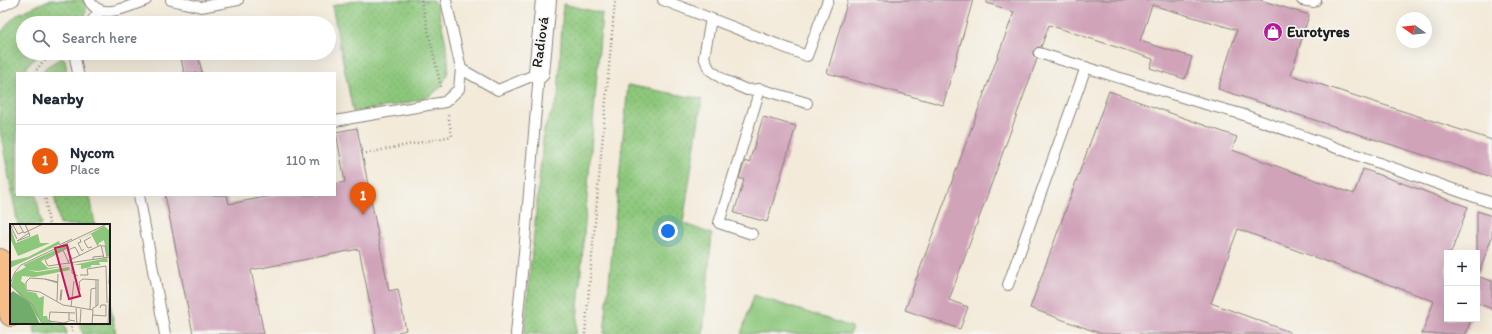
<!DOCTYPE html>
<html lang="en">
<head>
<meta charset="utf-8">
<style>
  :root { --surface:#fff; --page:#f6f6f7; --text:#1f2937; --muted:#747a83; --line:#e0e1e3; --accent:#ea580c }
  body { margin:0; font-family:Itim,sans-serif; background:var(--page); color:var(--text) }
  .controls { position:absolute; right:12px; bottom:12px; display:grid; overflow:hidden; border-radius:0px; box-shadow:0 4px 16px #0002 }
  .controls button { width:36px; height:36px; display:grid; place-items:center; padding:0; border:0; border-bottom:1px solid var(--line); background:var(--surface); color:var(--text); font:20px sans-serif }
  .compass { position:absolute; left:1396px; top:12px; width:36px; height:36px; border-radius:50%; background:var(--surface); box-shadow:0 4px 16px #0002; rotate:285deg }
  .you { position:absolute; left:668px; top:231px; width:14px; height:14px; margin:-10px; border:3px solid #fff; border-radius:50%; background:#1a73e8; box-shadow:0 0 0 6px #1a73e833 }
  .badge { display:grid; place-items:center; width:26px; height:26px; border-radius:50%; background:var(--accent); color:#fff; font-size:13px; font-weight:700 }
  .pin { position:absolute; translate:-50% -33px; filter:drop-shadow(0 1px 2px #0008) }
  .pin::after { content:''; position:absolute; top:21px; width:14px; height:12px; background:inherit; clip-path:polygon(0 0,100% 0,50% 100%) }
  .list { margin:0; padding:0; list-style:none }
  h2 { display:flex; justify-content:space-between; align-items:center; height:52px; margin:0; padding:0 16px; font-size:17px }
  h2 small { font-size:13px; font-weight:400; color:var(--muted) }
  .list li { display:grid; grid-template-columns:26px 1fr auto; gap:12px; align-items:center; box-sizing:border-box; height:72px; padding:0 16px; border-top:1px solid var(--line) }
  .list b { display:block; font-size:15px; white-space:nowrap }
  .list p { margin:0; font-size:13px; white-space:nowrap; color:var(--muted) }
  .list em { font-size:13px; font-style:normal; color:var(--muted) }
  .icon { flex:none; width:22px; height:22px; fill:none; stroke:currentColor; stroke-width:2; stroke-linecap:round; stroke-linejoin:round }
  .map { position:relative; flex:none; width:1492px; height:334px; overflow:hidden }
  .search { position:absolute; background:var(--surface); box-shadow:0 4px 16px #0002; left:16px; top:16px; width:320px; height:44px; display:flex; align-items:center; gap:10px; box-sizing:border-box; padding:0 14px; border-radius:22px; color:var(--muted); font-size:15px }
  .panel { position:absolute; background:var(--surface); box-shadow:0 4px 16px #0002; left:16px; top:72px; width:320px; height:124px; border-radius:0px }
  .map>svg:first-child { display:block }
</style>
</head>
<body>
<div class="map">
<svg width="1492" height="334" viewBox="0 0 1492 334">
  <defs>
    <pattern id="grass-dots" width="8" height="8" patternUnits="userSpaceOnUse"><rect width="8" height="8" fill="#8dc77b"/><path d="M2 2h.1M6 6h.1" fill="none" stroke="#79aa6a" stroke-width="1.8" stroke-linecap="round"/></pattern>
  </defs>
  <rect width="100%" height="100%" fill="#f6f6f2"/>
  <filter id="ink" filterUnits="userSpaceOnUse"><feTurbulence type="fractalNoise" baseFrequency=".025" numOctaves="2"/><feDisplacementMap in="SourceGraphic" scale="8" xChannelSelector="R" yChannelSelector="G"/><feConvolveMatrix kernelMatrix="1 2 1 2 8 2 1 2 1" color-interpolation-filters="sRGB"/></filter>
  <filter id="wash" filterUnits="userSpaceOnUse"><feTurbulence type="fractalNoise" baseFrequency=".012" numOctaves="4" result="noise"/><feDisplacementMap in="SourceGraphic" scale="16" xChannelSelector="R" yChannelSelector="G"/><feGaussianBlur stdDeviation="0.9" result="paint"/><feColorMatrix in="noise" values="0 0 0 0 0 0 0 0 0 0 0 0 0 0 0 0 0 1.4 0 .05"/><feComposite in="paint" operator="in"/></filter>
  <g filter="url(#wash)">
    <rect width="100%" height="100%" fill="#f3ead9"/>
    <g fill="url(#grass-dots)" stroke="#54724c">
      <path d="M49,0H85C87,9 87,17 80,23H23V53H41L28,65L25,73H17V195H36L42,225H18L0,130V34L10,21L18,14Z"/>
      <path d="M358,0H433L437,6C441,22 450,55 448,70C447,78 441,88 434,93C422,103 371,109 353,112L332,6Z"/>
      <path d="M563,4L602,13L576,334H524L544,130L558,98Z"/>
      <path d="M61,58L65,59L67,73H42L46,67Z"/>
      <path d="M628,85L702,99L683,223L712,234L703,334H604Z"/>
      <path d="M54,195H90L95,225H60Z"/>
      <path d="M109,299L116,334H83L80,323H109Z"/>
      <path d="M34,323H64L67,334H35Z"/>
    </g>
    <path fill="#8dc77b" stroke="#54724c" d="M754,295L852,327L850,334H741Z"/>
    <g id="blocks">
      <g fill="#d0a3b9">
        <path d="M848,0H973L943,105L827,73Z"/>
        <path d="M987,0H1260L1309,15L1291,75L1492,140V177L1218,89L1237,30L1152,5L1140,41L1192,57L1185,79L1150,68L1153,59L1049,25L1041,47H1037L1033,51V55L1037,59L949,300L968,307L960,329L905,310L1014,12L987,3Z"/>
        <path d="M198,54L202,73H184L181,58Z"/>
        <path d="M1109,91L1237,137L1232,150L1354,194L1363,169L1468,207L1451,253H1447V319H1471L1466,334H1422L1434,301L1238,229L1211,303L1290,332V334H1102L1030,308Z"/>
        <path d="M763,117L796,126L767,222L734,213L744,180L739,178L745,161L749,163Z"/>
        <path d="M357,128L389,291L398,289L406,330L398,332V334H376L359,249L251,270L264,334H193L165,195H227L229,204L276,195H335V184L345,182L336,132Z"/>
        <path d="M1477,211L1492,216V237L1479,273H1477Z"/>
        <path d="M1477,276L1492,281V309L1477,303Z"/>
      </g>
    </g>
  </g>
  <g filter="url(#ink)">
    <use href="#blocks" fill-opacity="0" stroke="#88837a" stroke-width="1"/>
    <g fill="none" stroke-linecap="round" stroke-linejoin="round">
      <defs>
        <g id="service">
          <path d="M89,0C100,22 129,6 146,0"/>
          <path d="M171,0L201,7L238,0"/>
          <path d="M446,0L461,69L498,90L539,73L524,253L516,334"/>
          <path d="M663,0L807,56L828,0"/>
          <path d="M1302,0L1313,2L1316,0"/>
          <path d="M0,7L14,0"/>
          <path d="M711,19L704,57L709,69L724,80L747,90L760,89L807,103"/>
          <path d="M90,23L100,11"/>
          <path d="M74,53L78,73"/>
          <path d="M1039,53L1198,102L1241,114L1492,203"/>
          <path d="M335,121L445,102L459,89L461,69"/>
          <path d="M139,195L165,334"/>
          <path d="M752,234L719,223L760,89"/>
          <path d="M1008,285L1086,67"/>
        </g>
        <path id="minor" d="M539,73L546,0"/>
        <path id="trunk" d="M0,260L11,315"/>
      </defs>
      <use href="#service" stroke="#88837a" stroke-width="12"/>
      <use href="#minor" stroke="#88837a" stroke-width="22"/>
      <use href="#trunk" stroke="#88837a" stroke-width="24"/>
      <g stroke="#88837a" stroke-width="2.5" stroke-dasharray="1 3" stroke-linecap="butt">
        <path d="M421,0L441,87"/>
        <path d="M34,73L42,63L56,53"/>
        <path d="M362,154L452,136L448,115"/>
        <path d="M45,195L49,225"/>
        <path d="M70,323L73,334"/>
        <path d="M585,334L615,0"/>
      </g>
      <use href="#service" stroke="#fff" stroke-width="10"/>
      <use href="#minor" stroke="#fff" stroke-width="20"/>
      <use href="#trunk" stroke="#f7bd88" stroke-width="22"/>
    </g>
  </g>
  <defs>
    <symbol id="shop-disc" viewBox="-11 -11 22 22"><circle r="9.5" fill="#b5179e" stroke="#f6f6f2"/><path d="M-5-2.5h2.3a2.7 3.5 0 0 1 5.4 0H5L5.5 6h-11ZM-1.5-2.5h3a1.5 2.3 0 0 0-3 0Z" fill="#fff"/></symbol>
  </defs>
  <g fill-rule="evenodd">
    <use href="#shop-disc" x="1262" y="21" width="22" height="22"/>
  </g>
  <g text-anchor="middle" stroke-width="3.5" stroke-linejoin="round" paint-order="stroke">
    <g font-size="15" font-weight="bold" fill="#1c1c1c" stroke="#f6f6f2" text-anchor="start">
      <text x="1287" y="37">Eurotyres</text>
    </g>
    <g font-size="15" fill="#1c1c1c" stroke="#f6f6f2">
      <text transform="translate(540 42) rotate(-82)" y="5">Radiová</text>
    </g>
  </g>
  <g transform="translate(10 224)">
    <rect width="100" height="100" fill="#f3ead9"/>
    <path d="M0,2L6,19L28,10L30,19H40L8,32L0,14ZM94,2L100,7V32H97L94,16L89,19L88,23L81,10L71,15ZM49,17L50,20L0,44L1,37L18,33ZM56,21L57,24L31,37L38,44L62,41L28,47L18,46L27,48L59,43L60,46L24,53L12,52L11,57L15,60L16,67L26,69L29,74L34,72L33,92H37L38,96L39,88L38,96L46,98L33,100L1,61L5,49L16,43L13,41ZM97,34L98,38H89L90,41H81V43L71,45V41H63Z" fill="#8dc77b"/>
    <path d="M3,67L19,78L30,100H0V70Z" fill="#72ac6b"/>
    <path fill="none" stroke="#9d988d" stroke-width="1" d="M5,0L1,3L7,15M9,0L14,9L33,0M15,0L19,9L20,12L7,17L19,9M3,1L8,10L13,8M81,13L74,17L78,24L82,23M70,15L71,18L68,19L72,27L74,25M49,21L62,15M92,22H95L97,33M59,23L57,25L62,35M57,24L35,36L38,42L100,33M53,26L58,37M58,26L65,23L70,32M83,36V33L94,32M62,39V49L68,52M59,40L58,37L91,21L94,34M70,51H78L77,45L96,42L97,79M35,55L20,54L16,58V66L30,68L53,81L83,86M48,59L35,55L48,58M0,60L5,48L11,41L97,0M99,60L100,38M0,61L22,80L32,100M51,66H52L51,76H50ZM70,66L69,58L73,55L89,56M47,77L48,50M86,82V56M61,83L64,57M66,84L67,100M80,85L81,65L86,64M82,85L88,81V56M59,88V96L65,97M82,91L96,92V81H91L90,84M59,97L54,99L39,97L40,88L65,89M70,100L71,85M82,100L83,86M98,100L100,60"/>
    <path fill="#c2185b" fill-opacity="0.15" stroke="#c2185b" stroke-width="2" d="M57,21L70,72L59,75L45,24Z"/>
    <rect width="100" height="100" fill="none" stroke="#1c1c1c" stroke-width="2"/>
  </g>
</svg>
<div class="controls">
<button>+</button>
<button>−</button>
</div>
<svg class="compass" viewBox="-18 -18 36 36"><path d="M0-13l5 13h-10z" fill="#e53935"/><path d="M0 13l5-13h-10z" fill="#747a83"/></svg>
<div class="you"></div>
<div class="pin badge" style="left:363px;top:215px">1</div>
<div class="search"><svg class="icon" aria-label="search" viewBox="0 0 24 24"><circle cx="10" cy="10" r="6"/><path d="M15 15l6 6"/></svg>Search here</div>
<section class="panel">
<h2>Nearby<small></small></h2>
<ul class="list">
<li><span class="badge">1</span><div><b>Nycom</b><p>Place</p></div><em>110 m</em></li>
</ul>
</section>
</div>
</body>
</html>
